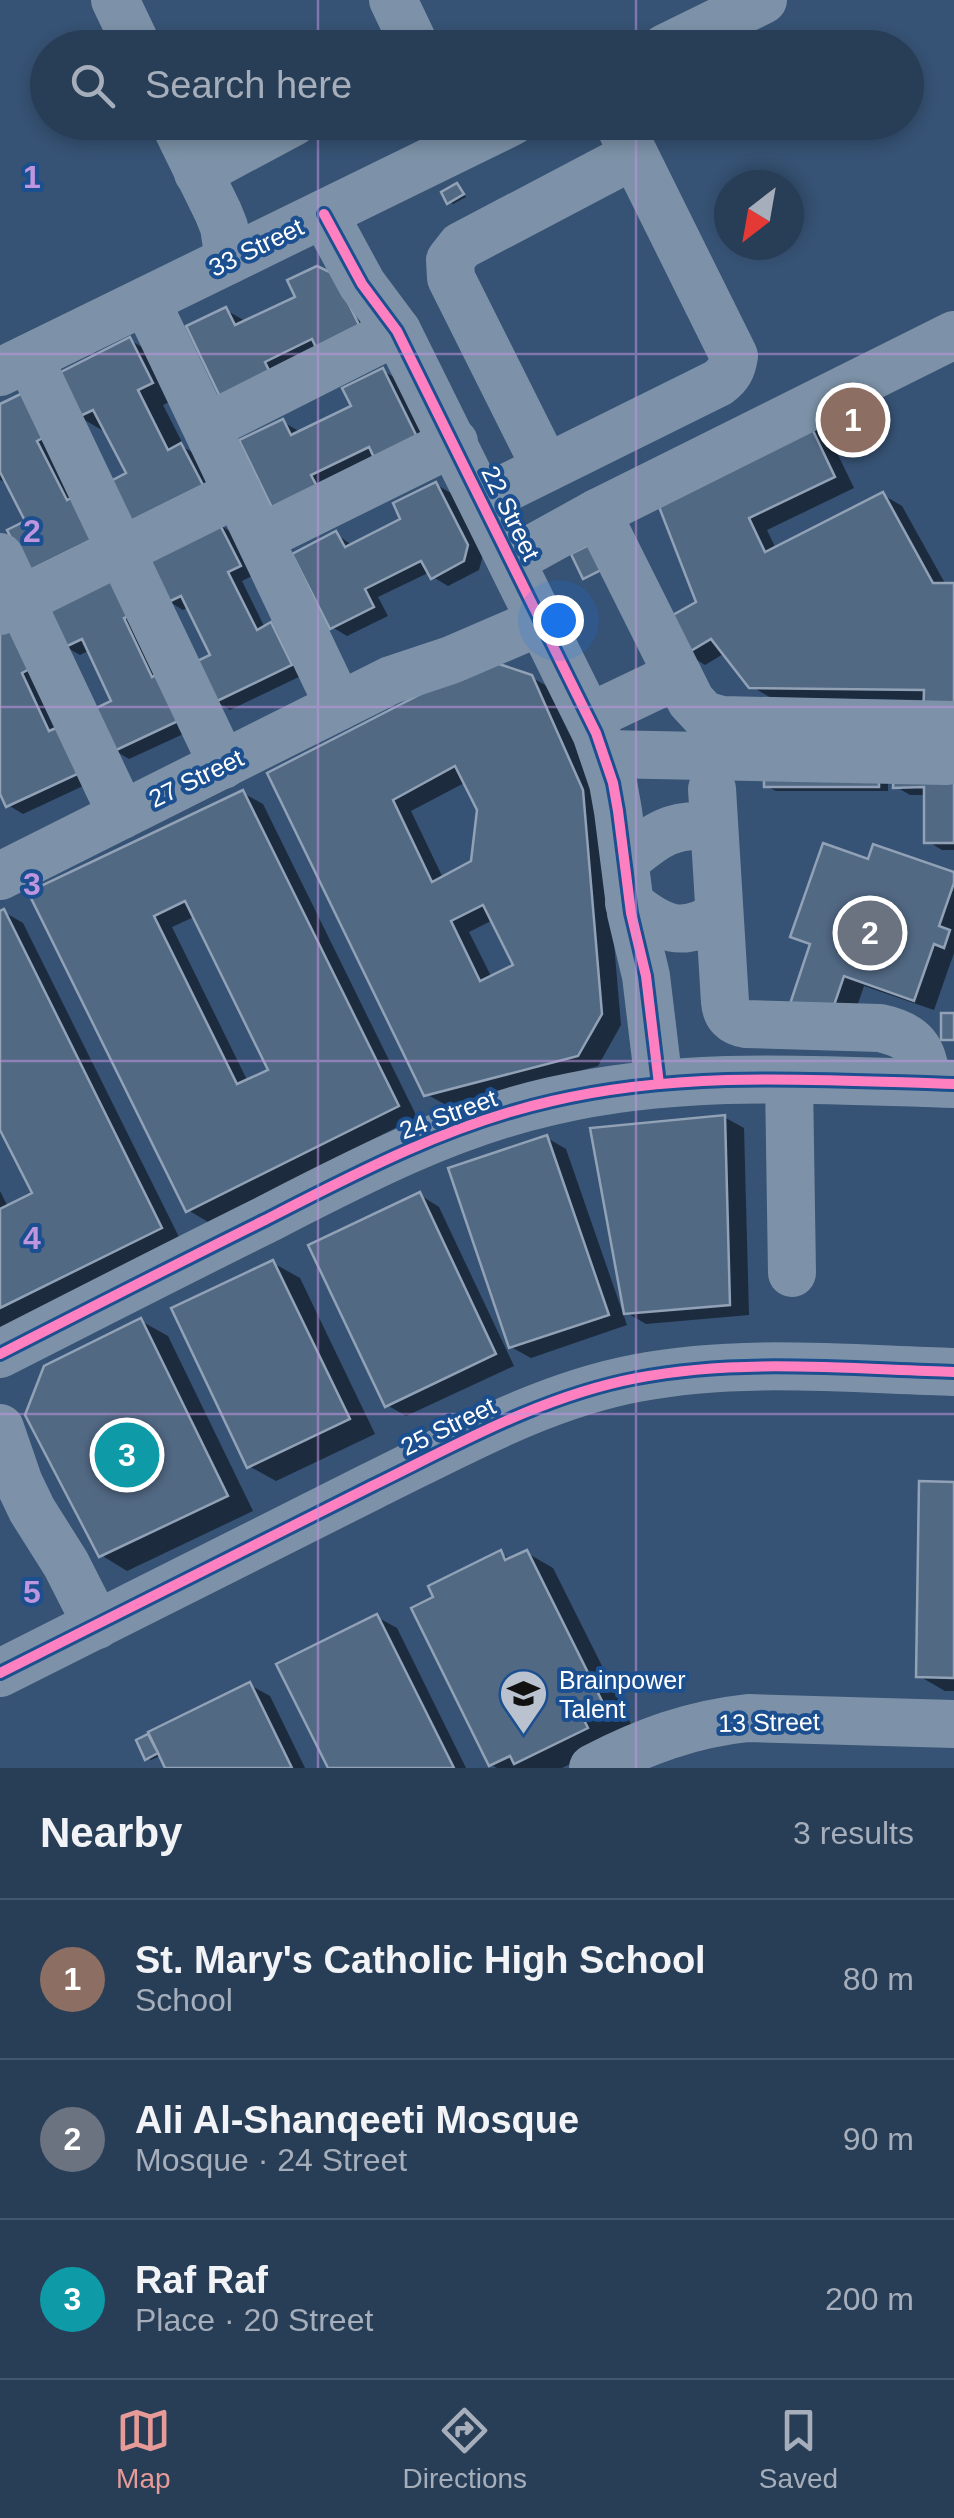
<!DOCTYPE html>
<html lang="en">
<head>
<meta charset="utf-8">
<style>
  :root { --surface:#283e57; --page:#30455d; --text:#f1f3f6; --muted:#a5aeba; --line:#44576d; --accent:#e69b98 }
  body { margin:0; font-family:Arial,sans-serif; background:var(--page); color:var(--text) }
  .compass { position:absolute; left:714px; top:170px; width:90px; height:90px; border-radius:50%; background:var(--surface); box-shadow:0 5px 15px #0003; rotate:211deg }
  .you { position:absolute; left:558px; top:620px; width:35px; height:35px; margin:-25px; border:8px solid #fff; border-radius:50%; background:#1a73e8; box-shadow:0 0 0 15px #1a73e833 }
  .badge { display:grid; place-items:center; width:65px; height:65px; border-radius:50%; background:var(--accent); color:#fff; font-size:32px; font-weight:700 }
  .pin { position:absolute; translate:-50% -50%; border:5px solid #fff; box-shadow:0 2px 10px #0006 }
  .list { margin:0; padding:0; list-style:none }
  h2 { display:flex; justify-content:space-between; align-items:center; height:130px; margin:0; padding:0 40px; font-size:42px }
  h2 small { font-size:32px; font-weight:400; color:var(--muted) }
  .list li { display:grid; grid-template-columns:65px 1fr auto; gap:30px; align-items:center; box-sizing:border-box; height:160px; padding:0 40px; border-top:2px solid var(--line) }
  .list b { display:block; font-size:38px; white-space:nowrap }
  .list p { margin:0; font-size:32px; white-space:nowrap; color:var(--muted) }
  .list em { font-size:32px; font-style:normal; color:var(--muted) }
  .icon { flex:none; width:55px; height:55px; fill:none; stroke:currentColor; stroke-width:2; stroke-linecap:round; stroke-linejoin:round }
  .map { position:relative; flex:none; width:954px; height:1768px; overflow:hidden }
  .search { position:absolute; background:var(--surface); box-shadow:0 5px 15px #0003; left:30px; right:30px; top:30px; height:110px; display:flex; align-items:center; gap:25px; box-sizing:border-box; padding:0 35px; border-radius:55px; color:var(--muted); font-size:38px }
  .sheet { height:610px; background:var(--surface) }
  nav { display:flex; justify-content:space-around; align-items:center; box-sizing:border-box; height:140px; border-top:2px solid var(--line); background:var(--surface); font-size:28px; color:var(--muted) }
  nav a { display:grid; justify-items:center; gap:5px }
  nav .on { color:var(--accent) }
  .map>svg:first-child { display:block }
</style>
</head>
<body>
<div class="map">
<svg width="954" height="1768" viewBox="0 0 954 1768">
  <rect width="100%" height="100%" fill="#365274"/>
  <g fill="#0007" fill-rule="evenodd">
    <path d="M457,186L466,197L453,204L449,202Z"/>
    <path d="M317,269L389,351L251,417L226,310L247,322L299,298Z"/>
    <path d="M130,340L157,356L178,398L163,405L185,448L208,461L228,500L129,474L105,432L78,416Z"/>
    <path d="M383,371L410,386L445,459L304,527L283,422L302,433L354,408Z"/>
    <path d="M0,407L78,449L83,497L28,523L8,483L0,480Z"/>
    <path d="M808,423L828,434L854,488L767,530L776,549L883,495L902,506L946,585H954L926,700L771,698L751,686L725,653L705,665L686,653L700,603L659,500Z"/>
    <path d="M435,484L451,493L483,555L479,570L448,586L433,577L430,572L378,597L388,616L347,636L332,627L336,534L353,546L404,520Z"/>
    <path d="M218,524L233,533L254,575L242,581L265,628L271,625L286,634L305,674L230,710L215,701L214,656L189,607L183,610L168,601Z"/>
    <path d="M133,578L205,724L129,759L114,750V702L90,650L80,655L64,646Z"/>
    <path d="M18,622L98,779L23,814L8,805L0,788V744Z"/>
    <path d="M531,677L552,689L602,803L621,1025L598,1066L446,1105L426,1094L270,774ZM466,782L480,809L474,862L443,878L411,811ZM493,920L516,966L492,978L469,932Z"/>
    <path d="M954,766V850H942L927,841L926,795H910L895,786Z"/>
    <path d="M888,771V791H776L766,786Z"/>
    <path d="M243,793L263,804L417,1117L208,1222L188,1210L32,893ZM196,916L272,1071L248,1082L172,927Z"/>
    <path d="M954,875V953L934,1010L864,986L850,1027L812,1014V947L793,936Z"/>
    <path d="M4,912L23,923L180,1239L0,1328V1191L8,1207L35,1194L0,1124V913Z"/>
    <path d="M724,1117L744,1128L749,1315L646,1324L627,1313Z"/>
    <path d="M547,1138L566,1149L627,1325L531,1358L511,1347Z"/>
    <path d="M420,1195L439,1207L514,1366L406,1416L387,1405Z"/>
    <path d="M273,1263L300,1278L375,1434L276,1481L249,1466Z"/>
    <path d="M141,1321L168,1336L253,1511L127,1571L101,1555Z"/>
    <path d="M954,1485V1691H945L919,1676Z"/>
    <path d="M500,1553L512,1560L527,1553L553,1568L631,1724L613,1743L562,1768H497L491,1765L436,1598Z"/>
    <path d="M377,1617L397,1628L466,1768H331Z"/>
    <path d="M250,1685L270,1696L305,1768H169L162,1755L151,1760L147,1758L148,1737L156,1741Z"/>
  </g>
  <g fill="#526984" stroke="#92a2b6" stroke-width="2.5" fill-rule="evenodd">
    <path d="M457,183L464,194L447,204L441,192Z"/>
    <path d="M317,266L334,274L364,335L320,356L312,339L265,362L273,379L223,403L186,326L226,307L235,325L295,297L287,280Z"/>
    <path d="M130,337L153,383L138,390L168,450L181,443L203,485L129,522L109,482L126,473L93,410L76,418L55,375Z"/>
    <path d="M383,368L420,443L377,464L369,447L311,475L320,492L275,514L239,440L283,419L291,435L351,406L342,388Z"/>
    <path d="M31,389L53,433L37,441L67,500L81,493L101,535L28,571L7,530L25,521L0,472V404Z"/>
    <path d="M808,420L835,477L749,518L765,552L883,492L933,583H954V721L923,720L924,690L749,688L711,639L684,655L664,620L696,602L656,499Z"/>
    <path d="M436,482L468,545L464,561L431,579L421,561L365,589L374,607L330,629L292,554L336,531L345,547L400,519L393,503Z"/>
    <path d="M218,521L241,566L228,572L257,630L271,622L292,665L213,703L193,663L210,655L181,596L166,603L143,558Z"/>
    <path d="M597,541L609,566L583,579L571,554Z"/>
    <path d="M118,567L139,611L124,618L152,677L169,669L191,715L112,752L92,710L111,701L82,639L63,648L41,602Z"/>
    <path d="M18,619L39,664L22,673L49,731L63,725L84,771L6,807L0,794V627Z"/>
    <path d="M487,660L532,675L583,790L602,1014L578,1056L424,1096L267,773ZM455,766L477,810L471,861L432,882L393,800ZM483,905L513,965L480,981L451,921Z"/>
    <path d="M879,762V787H764V763Z"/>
    <path d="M894,764H954V843H924V787L893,788Z"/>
    <path d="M243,790L399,1106L186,1212L28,892ZM185,901L268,1070L237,1084L154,916Z"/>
    <path d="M823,843L868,859L873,844L954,872V883L939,926L950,930L944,948L934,944L914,1001L844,976L830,1017L790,1004L810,944L790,937Z"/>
    <path d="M4,909L162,1228L0,1308V1209L32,1193L0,1130V911Z"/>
    <rect x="941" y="1013" width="13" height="27"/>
    <path d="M725,1115L730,1305L624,1314L590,1128Z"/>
    <path d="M547,1135L609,1315L509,1348L448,1168Z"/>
    <path d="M420,1192L496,1354L385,1407L308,1245Z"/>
    <path d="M273,1260L350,1419L247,1468L171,1308Z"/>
    <path d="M141,1318L228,1496L99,1557L25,1415L44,1366Z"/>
    <path d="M919,1481L954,1482V1678L916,1677Z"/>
    <path d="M501,1550L505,1560L527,1550L606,1709L584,1720L588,1728L514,1764L510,1756L489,1766L411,1608L433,1597L428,1586Z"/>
    <path d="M377,1614L454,1768H328L276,1664Z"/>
    <path d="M250,1682L292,1768H165L148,1732Z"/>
    <path d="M148,1734L158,1753L145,1760L136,1740Z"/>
  </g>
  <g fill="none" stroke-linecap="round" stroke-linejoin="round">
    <g stroke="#7d92a8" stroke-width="48">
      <path d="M115,0L138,48"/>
      <path d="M393,0L416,48"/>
      <path d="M665,48L763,0"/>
      <path d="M174,122L218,212L224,227L229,260"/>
      <path d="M198,173L293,122"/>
      <path d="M324,214L362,284L397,331L596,733L613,783L618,811L631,913L646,976L659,1084"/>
      <path d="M146,301L339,706"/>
      <path d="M29,358L223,765"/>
      <path d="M0,372L511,122"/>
      <path d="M207,427L397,331"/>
      <path d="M546,468L451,278L450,260L461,246L634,155"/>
      <path d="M482,500L718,383C729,375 732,368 734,356L618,122"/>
      <path d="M597,513L691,701L704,715L722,720L954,725"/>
      <path d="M260,538L454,442"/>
      <path d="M0,557L122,815"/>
      <path d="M512,560L597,513L954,335"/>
      <path d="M0,611L238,493"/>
      <path d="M590,717L678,675"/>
      <path d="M605,754L946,761"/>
      <path d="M712,789L725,1002C726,1015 733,1022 746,1024L880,1028C913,1035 925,1049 926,1083"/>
      <path d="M625,861C656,835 672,822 714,827"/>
      <path d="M0,876L391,680L451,660L542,621"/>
      <path d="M629,903C661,929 682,939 719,915"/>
      <path d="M789,1080L792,1273"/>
      <path d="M0,1354C88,1309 176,1264 265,1220C358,1172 450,1124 552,1101C684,1070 820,1080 954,1084"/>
      <path d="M0,1428L19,1483L32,1510L66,1564L97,1625"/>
      <path d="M0,1673C124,1611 247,1548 372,1486C458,1444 542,1396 637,1378C740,1358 849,1369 954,1372"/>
      <path d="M593,1768C643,1742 691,1724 748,1718L954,1724"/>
    </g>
    <defs>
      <g id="cycleway">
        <path d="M324,214L362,284L397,331L596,733L613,783L618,811L631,913L646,976L659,1084"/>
        <path d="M0,1354C88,1309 176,1264 265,1220C358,1172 450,1124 552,1101C684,1070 820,1080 954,1084"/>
        <path d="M0,1673C124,1611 247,1548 372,1486C458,1444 542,1396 637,1378C740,1358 849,1369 954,1372"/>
      </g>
    </defs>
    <use href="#cycleway" stroke="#1b4f8f" stroke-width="16"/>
    <use href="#cycleway" stroke="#ff80c0" stroke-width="10"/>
  </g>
  <path fill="none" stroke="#bd96df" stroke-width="2.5" stroke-opacity="0.55" d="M318,0V48M636,0V48M318,122V1768M636,122V1768M0,354H954M0,707H954M0,1061H954M0,1414H954"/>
  <defs>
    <symbol id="school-pin" viewBox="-11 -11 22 30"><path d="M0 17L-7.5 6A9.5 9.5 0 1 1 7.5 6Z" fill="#b9c2ce" stroke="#1b4f8f"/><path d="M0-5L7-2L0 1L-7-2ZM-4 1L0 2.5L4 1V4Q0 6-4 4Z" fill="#111"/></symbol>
  </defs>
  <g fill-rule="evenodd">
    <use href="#school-pin" x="496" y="1666" width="55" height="75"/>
  </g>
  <g text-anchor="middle" stroke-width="8" stroke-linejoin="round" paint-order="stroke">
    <g font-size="25" fill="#fff" stroke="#1b4f8f">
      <text transform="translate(256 247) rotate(-26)" y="9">33 Street</text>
      <text transform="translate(511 513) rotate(64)" y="9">22 Street</text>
      <text transform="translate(196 778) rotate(-26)" y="9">27 Street</text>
      <text transform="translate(448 1114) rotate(-20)" y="9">24 Street</text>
      <text transform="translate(448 1426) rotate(-26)" y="9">25 Street</text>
      <text transform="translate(769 1722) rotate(-1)" y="9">13 Street</text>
    </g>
    <g font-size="25" fill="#fff" stroke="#1b4f8f" text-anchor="start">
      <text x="559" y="1689">Brainpower<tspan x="559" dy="29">Talent</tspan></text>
    </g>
  </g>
  <g font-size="32" text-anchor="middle" font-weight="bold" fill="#bd96df" stroke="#1b4f8f" stroke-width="8" stroke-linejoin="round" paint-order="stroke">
    <text x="32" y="188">1</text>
    <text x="32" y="542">2</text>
    <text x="32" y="895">3</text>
    <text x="32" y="1249">4</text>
    <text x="32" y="1603">5</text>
  </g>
</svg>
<svg class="compass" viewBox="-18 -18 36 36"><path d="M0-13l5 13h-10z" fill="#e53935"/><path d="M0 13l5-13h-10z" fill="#a5aeba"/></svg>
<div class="you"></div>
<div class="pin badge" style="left:853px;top:420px;background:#8d6e63">1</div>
<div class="pin badge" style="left:870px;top:933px;background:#6b7280">2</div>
<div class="pin badge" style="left:127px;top:1455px;background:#0f9aa8">3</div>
<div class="search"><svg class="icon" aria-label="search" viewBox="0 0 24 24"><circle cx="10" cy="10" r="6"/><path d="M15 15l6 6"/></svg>Search here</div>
</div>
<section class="sheet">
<h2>Nearby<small>3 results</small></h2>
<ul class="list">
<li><span class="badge" style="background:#8d6e63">1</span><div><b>St. Mary's Catholic High School</b><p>School</p></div><em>80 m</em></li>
<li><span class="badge" style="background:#6b7280">2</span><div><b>Ali Al-Shanqeeti Mosque</b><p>Mosque · 24 Street</p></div><em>90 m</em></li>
<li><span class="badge" style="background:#0f9aa8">3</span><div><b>Raf Raf</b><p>Place · 20 Street</p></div><em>200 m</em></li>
</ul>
</section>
<nav>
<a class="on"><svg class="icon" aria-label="map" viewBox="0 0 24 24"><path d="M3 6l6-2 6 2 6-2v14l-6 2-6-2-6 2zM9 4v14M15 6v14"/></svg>Map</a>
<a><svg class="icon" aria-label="directions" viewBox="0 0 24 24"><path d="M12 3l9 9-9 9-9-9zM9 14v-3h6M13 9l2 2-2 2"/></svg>Directions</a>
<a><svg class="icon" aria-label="saved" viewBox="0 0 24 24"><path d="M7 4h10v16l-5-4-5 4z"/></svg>Saved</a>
</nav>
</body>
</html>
